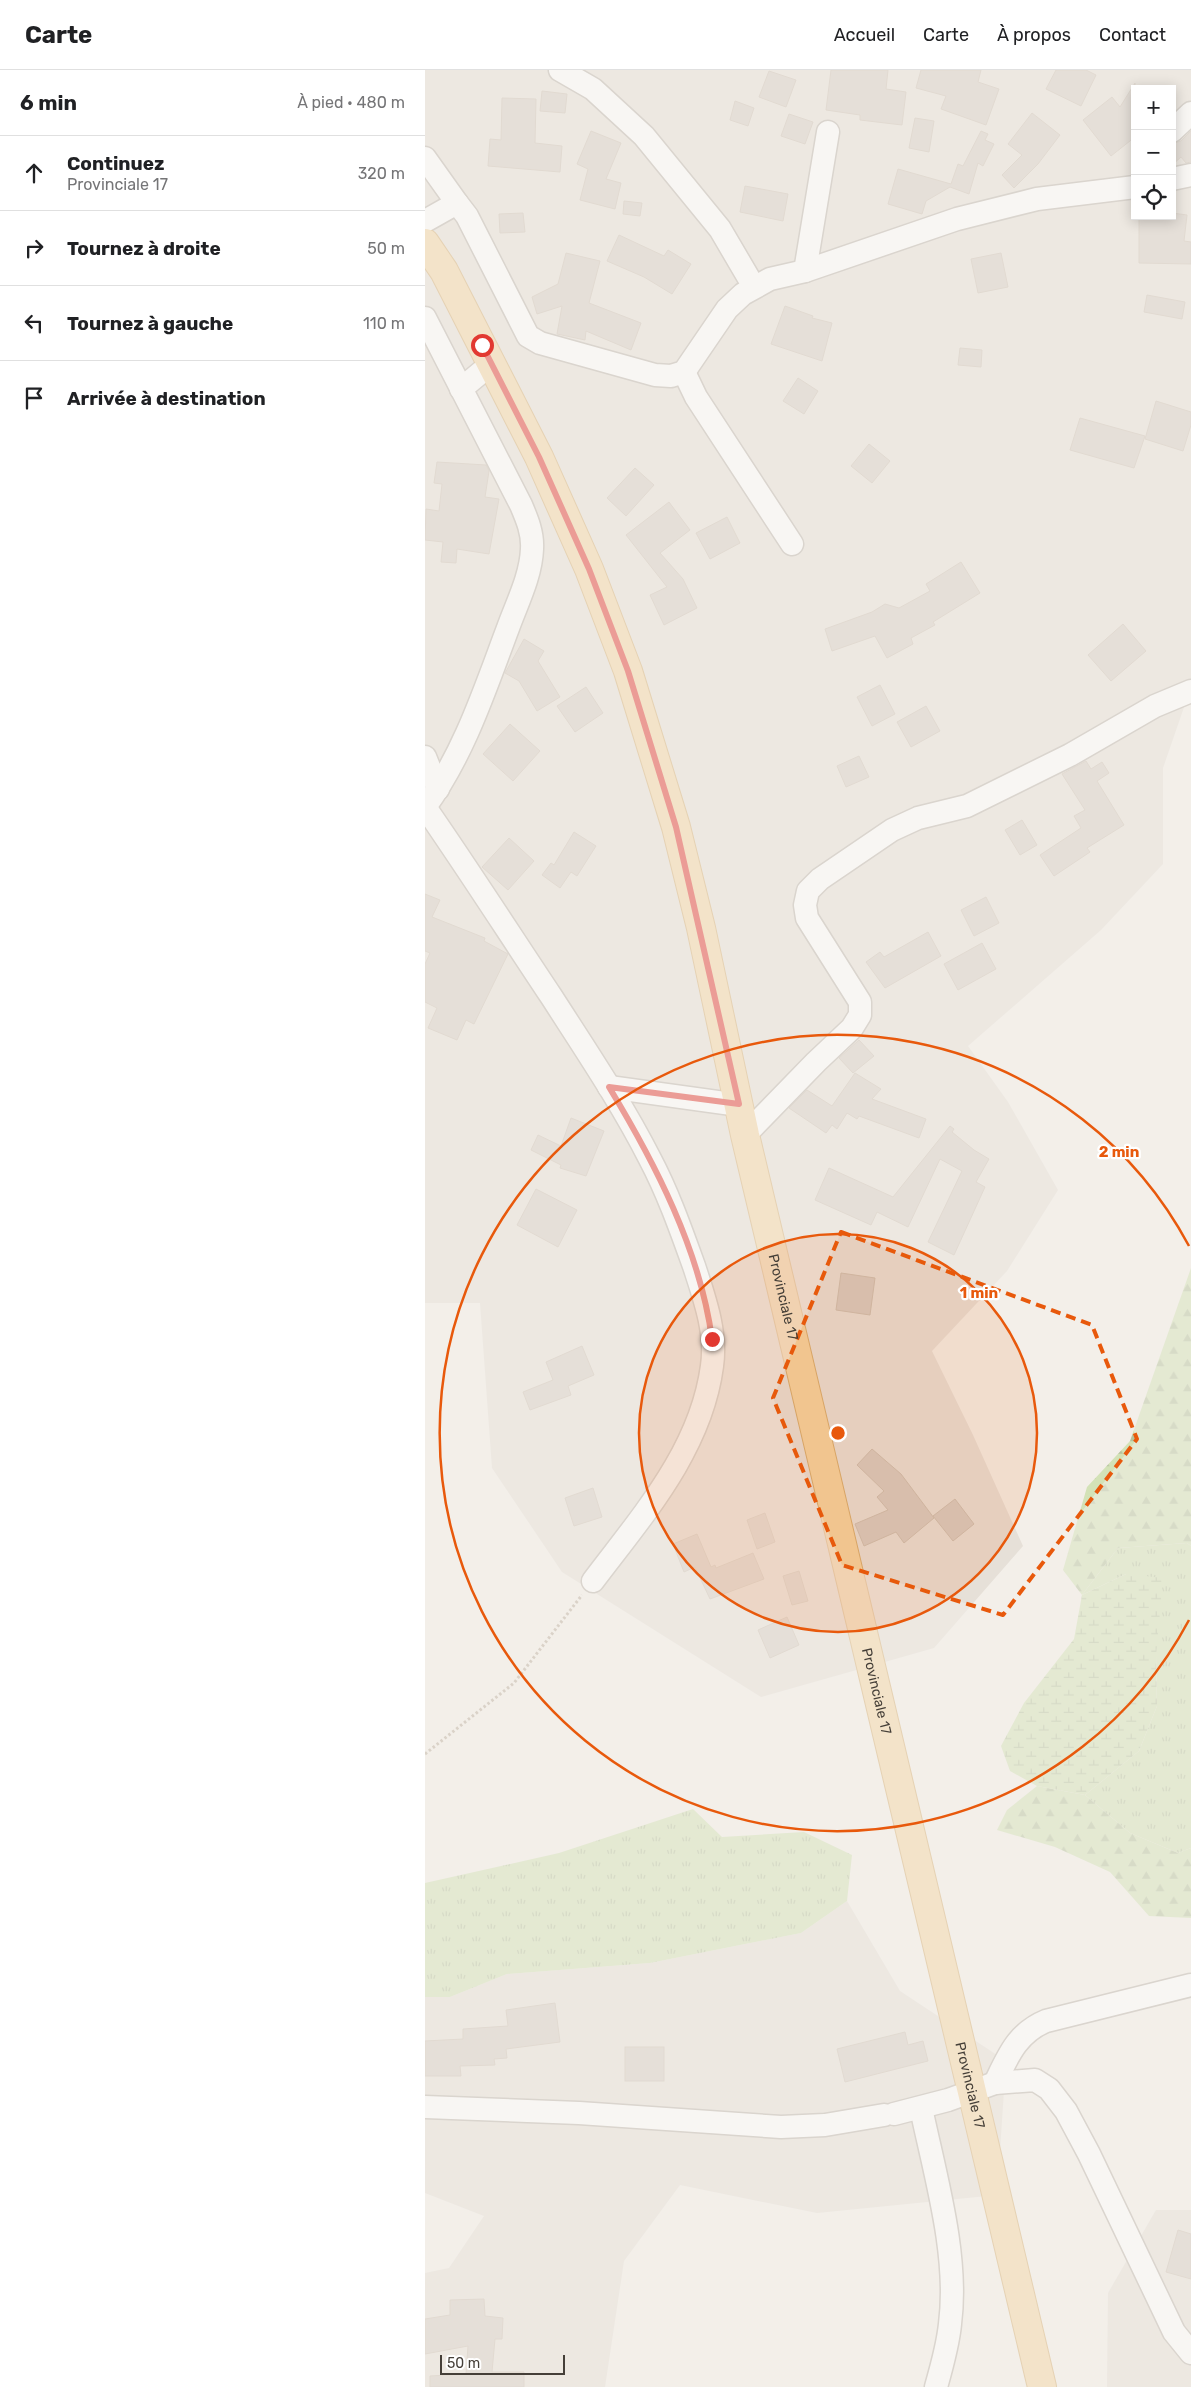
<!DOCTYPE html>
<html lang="fr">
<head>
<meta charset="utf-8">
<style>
  :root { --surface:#fff; --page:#f2f2f2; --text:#202124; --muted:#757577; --line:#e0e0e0 }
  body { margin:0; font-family:Rubik,sans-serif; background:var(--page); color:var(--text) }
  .controls { position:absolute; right:15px; top:15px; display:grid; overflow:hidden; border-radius:0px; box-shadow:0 2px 12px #0003 }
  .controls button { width:45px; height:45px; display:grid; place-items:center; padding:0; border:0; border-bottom:1px solid var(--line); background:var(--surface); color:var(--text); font:25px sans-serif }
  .scale { position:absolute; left:15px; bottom:12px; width:125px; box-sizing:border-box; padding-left:5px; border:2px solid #453f38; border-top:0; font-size:14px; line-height:18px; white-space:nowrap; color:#453f38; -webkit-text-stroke:4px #fff; paint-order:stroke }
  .stop { position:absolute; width:15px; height:15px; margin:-11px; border:4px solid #e23931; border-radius:50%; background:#fff }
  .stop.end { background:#e23931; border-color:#fff; box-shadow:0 1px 5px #0008 }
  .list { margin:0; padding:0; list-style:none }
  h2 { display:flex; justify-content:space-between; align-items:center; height:65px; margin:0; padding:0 20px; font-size:21px }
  h2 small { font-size:16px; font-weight:400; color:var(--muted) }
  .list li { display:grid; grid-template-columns:32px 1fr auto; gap:15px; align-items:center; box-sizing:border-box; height:75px; padding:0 20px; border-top:1px solid var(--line) }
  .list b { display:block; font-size:19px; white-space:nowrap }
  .list p { margin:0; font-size:16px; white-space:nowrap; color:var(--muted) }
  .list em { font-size:16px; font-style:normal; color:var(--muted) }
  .icon { flex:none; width:28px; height:28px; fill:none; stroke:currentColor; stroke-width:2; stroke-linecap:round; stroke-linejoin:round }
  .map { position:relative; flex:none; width:766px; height:2317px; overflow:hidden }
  header { display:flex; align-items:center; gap:30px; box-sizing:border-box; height:70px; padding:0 25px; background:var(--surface); border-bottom:1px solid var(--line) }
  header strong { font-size:24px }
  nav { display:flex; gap:28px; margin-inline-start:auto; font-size:18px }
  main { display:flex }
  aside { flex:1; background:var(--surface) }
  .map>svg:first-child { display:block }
</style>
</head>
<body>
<header>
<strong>Carte</strong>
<nav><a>Accueil</a><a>Carte</a><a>À propos</a><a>Contact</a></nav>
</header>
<main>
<aside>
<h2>6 min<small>À pied · 480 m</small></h2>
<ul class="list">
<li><svg class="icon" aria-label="ahead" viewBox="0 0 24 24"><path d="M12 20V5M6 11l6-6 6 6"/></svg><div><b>Continuez</b><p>Provinciale 17</p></div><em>320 m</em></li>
<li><svg class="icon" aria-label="right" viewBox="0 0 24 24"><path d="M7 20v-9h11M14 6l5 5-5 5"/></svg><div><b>Tournez à droite</b></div><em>50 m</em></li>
<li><svg class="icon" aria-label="left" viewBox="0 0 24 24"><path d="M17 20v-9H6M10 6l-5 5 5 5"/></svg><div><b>Tournez à gauche</b></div><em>110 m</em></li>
<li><svg class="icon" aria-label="arrive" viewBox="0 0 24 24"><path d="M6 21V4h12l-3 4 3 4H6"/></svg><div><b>Arrivée à destination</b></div></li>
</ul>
</aside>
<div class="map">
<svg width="766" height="2317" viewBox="0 0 766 2317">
  <defs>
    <pattern id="grass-tufts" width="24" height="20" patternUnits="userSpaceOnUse" patternTransform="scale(1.25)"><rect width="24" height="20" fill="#d3e2b7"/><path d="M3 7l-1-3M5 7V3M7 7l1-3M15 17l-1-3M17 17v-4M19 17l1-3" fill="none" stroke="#b6c39e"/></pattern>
    <pattern id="forest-firs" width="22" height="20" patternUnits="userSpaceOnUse" patternTransform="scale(1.25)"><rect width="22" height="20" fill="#d3e2b7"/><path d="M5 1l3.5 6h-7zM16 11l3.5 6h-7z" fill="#b6c39e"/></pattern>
    <pattern id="wetland-marsh" width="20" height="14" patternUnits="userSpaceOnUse" patternTransform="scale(1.25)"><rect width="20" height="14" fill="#d3e2b7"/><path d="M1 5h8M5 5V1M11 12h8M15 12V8" fill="none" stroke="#b6c39e"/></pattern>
  </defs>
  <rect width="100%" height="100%" fill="#f3efe9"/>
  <g fill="#e6e0d8" fill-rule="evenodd">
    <path d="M0,0H766V617L738,698V794L676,860L543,976L583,1032L633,1120L582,1201L507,1281L548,1365L598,1476L509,1578L336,1627L137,1502L67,1398L55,1233H0ZM710,19H747V146H710Z"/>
    <path d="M422,1831L475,1921L581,1991L572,2125L392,2143L255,2115L199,2191L180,2317H0V2203L24,2198L59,2146L0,2123V1927H25L82,1904L225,1893L376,1863Z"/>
    <path d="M731,2140H766V2317H682L683,2223Z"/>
  </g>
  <g fill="url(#grass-tufts)">
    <path d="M762,1473L766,1476V1778L753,1783L705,1763L660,1725L714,1681L732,1636L731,1586L701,1504L657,1525L693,1478Z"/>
    <path d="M268,1739L297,1767L379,1762L427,1785L422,1831L376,1863L225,1893L82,1904L25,1927H0V1813L134,1783Z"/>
  </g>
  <g fill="url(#forest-firs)">
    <path d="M766,1198V1476L762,1473L693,1478L657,1525L638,1500L662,1417L705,1371Z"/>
    <path d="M612,1716L660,1725L705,1763L753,1783L766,1778V1848L724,1846L685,1802L630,1777L572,1760L582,1740Z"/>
  </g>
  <path fill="url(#wetland-marsh)" d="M701,1504L738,1508L731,1586L732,1636L714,1681L660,1725L612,1716L585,1701L576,1676L599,1633L649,1569L657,1525Z"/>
  <g fill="#d6ccc3" stroke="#cdc1b4">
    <path d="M406,0H463L461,19L481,22L477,55L435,50V45L401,40Z"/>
    <path d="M496,0H556L553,12L574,19L561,55L516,39L521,26L491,18Z"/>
    <path d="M631,0H661L671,5L656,36L621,19Z"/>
    <path d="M344,1L371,10L361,37L334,27Z"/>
    <path d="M710,13V67L686,86L658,50L687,27L695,37Z"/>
    <path d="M117,21L142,24L140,43L115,41Z"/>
    <path d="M77,28L111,29L110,73L137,76L135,102L63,96L65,69L76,70Z"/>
    <path d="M310,31L329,38L323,56L305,50Z"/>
    <path d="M607,43L635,65L613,94L589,118L577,105L597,85L583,74Z"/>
    <path d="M364,44L388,52L380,74L356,66Z"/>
    <path d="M490,48L509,51L504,82L484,78Z"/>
    <path d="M166,61L196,73L181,109L196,113L190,139L155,130L163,99L152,94Z"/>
    <path d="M556,61L563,64L560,70L569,74L558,96L553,93L544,124L525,117L501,131L497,144L463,134L473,99L526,114L533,94L538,96Z"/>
    <path d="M766,61V92L761,93L756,87L747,95V74L756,71Z"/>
    <path d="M320,116L363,124L358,151L315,142Z"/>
    <path d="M199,131L217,133L215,146L198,144Z"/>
    <path d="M98,143L100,162L75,163L74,144Z"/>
    <path d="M747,143L762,145L759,171L766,172V194L714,193V146H747Z"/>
    <path d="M194,165L239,186L243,180L266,194L247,224L219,207L182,191Z"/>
    <path d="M141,183L175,191L164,233L216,253L206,280L161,261L160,270L132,264L137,236L112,244L107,227L133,214Z"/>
    <path d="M576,183L583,217L553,223L546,189Z"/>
    <path d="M722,225L760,232L757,249L719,242Z"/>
    <path d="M360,236L388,246L387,248L407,253L397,291L346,274Z"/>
    <path d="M535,278L557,280L556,297L533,295Z"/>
    <path d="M373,308L393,321L379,344L358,331Z"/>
    <path d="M731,331L766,342V355L758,381L720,369Z"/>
    <path d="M655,348L720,366L709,398L645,380Z"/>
    <path d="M444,374L465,391L447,413L426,396Z"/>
    <path d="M12,392L61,395L64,401L60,427L74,429L64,484L32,479L31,493L16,492L18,472L0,470L1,439L14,441L17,414L9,413Z"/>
    <path d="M210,398L229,415L201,446L182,428Z"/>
    <path d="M244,432L265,460L235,483L258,509L272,538L239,555L225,525L242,517L201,465Z"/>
    <path d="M302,447L315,473L285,489L271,463Z"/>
    <path d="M536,492L555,523L508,552L510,555L486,568L488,574L462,588L450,566L407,581L400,559L447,542L460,534L474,538L505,521L501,514Z"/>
    <path d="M698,554L721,581L686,611L663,585Z"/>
    <path d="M99,569L119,581L113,591L135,627L112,641L94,611L80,603Z"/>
    <path d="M455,615L470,644L447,656L432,627Z"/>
    <path d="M161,617L178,643L150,662L132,636Z"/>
    <path d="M501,636L515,661L486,677L472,652Z"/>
    <path d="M85,654L115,681L88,711L58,684Z"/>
    <path d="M434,686L444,707L421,717L412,696Z"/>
    <path d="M661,691L666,699L677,692L684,703L672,711L699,755L662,778L665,782L629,806L615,785L656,758L649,746L660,740L637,704Z"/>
    <path d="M597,750L612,775L595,785L580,760Z"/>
    <path d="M149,762L171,776L152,806L146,802L135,818L117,805L126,793L129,795Z"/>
    <path d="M84,768L109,791L83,820L57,797Z"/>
    <path d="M0,824L15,830L7,847L60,868L59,871L83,884L49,954L41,950L32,970L3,958L12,938L0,932V894L5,883L0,881Z"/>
    <path d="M561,827L574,853L549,866L536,840Z"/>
    <path d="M503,862L516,886L460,918L441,892L455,882L459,887Z"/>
    <path d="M557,873L571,899L533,920L519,894Z"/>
    <path d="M434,970L449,986L428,1003L414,988Z"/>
    <path d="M430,1003L456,1019L447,1029L501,1049L494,1068L434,1046L432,1049L422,1043L412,1059L407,1055L401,1063L364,1038L382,1020L407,1036Z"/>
    <path d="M146,1048L179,1061L161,1106L135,1098L136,1095L106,1080L113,1065L136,1076Z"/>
    <path d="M525,1056L529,1059L527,1062L549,1080L564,1089L551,1112L560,1117L529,1185L503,1172L537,1101L515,1089L483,1157L452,1142L446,1155L390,1130L404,1098L468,1127Z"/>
    <path d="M111,1119L152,1140L133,1177L92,1155Z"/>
    <path d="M416,1203L450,1208L445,1245L411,1240Z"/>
    <path d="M157,1276L169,1305L143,1316L146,1325L105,1340L98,1322L128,1310L121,1292Z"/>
    <path d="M447,1379L476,1404L509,1448L479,1473L471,1462L439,1476L430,1454L463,1440L452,1427L459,1421L432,1395Z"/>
    <path d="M168,1418L177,1447L149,1456L140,1428Z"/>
    <path d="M530,1429L549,1454L528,1471L508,1446Z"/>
    <path d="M340,1443L350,1472L332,1479L322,1450Z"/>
    <path d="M272,1464L286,1497L290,1495L291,1498L328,1483L339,1509L285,1529L270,1497L259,1502L248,1474Z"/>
    <path d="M374,1501L383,1531L367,1535L358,1506Z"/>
    <path d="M362,1547L374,1575L345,1588L333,1560Z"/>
    <path d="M130,1933L135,1972L81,1979L82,1988L69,1989L70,1995L35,1996L36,2006H0V1971L38,1969V1959L83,1956L81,1940Z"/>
    <path d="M480,1962L483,1975L498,1971L503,1991L420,2012L412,1979Z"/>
    <rect x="200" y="1977" width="39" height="34"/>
    <path d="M753,2160L766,2164V2209L741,2202Z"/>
    <path d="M59,2229L60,2246L78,2248L77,2269H70L67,2302H99V2317H5V2306L41,2304L43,2276L0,2284V2249L25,2245V2230Z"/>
  </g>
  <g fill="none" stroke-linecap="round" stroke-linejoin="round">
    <defs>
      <g id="minor">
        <path d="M135,0L168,19L219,66L295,159L329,217"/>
        <path d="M747,61L766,43"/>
        <path d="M0,88L32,133"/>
        <path d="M747,109L766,105"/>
        <path d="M0,151L32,133L42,146L103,266L115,273L230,305L246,306L259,302L302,239L318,224L345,209L380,201L532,149L612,129L710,117"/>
        <path d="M380,201L403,62"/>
        <path d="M0,248L96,435C102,449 108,463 107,479C106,506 92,533 83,558C60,619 39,684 0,737"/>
        <path d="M259,302L271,327L367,474"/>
        <path d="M36,319L66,294"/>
        <path d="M0,687L13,719"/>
        <path d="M0,737C43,799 84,863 126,926C160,979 196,1032 225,1089C243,1123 256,1160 269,1196C279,1227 292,1262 287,1296C276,1380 217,1446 168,1511"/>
        <path d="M184,1017L314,1035"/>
        <path d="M320,1065L391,992L427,958L435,945V932L382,848L380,835L383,821L395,809L467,760L493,748L542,736L645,685L730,636L766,621"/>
        <path d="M570,2013C583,1986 592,1963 621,1951L766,1915"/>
        <path d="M0,2037L154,2043L356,2057L400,2055L459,2045"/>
        <path d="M496,2038C510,2105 534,2185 525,2254C523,2275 517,2296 511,2317"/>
        <path d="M469,2044L523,2030L570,2013L610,2010L624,2019L641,2041L664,2084L749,2262L766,2283"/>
      </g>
      <g id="major">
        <path id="s1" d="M0,173L19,201L114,387L164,499L203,601L251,757L276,858L320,1065L617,2317"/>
      </g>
    </defs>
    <use href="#minor" stroke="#bdb5ad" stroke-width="25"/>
    <use href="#major" stroke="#d6af73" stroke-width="30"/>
    <path stroke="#bdb0a0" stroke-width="3" stroke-dasharray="2.5 2.5" stroke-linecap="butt" d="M0,1684L89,1613L157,1525"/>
    <use href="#minor" stroke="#fff" stroke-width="22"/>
    <use href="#major" stroke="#f3d4a2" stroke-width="28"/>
  </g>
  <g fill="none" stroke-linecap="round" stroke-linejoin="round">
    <path stroke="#e23931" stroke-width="6" d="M57,275L114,387L164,499L203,601L251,757L314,1034L184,1017C230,1093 275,1180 287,1269"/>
  </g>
  <path d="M0 0H766V2317H0ZM416,1162L667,1255L712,1369L578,1545L417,1495L348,1328Z" fill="#f3efe9" fill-opacity=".55" fill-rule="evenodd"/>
  <path fill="none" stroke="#e8590c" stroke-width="4" stroke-dasharray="10 6" stroke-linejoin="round" d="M416,1162L667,1255L712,1369L578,1545L417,1495L348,1328Z"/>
  <circle cx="413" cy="1363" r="199" fill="#e8590c" fill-opacity=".12"/>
  <g fill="none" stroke="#e8590c" stroke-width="2.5">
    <circle cx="413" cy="1363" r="199"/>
    <path d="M764 1550A398 398 0 1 1 764 1176"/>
  </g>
  <g text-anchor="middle" stroke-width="4.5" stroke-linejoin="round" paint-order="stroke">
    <g font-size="14" fill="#453f38" stroke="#fff">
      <text dy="5" stroke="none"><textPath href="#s1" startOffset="1120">Provinciale 17</textPath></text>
      <text dy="5" stroke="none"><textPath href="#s1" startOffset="1525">Provinciale 17</textPath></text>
      <text dy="5" stroke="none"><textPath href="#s1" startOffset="1930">Provinciale 17</textPath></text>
    </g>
  </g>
  <circle cx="413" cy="1363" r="8" fill="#e8590c" stroke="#fff" stroke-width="2.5"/>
  <g font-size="15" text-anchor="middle" font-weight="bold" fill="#e8590c" stroke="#fff" stroke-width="4.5" stroke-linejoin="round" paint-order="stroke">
    <text x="694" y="1087">2 min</text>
    <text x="554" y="1228">1 min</text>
  </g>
</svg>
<div class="controls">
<button>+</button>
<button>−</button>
<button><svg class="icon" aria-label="locate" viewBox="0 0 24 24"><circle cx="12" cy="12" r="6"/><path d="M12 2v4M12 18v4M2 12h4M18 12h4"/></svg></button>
</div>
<div class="scale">50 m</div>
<div class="stop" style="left:57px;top:275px"></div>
<div class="stop end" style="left:287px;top:1269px"></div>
</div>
</main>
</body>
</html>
